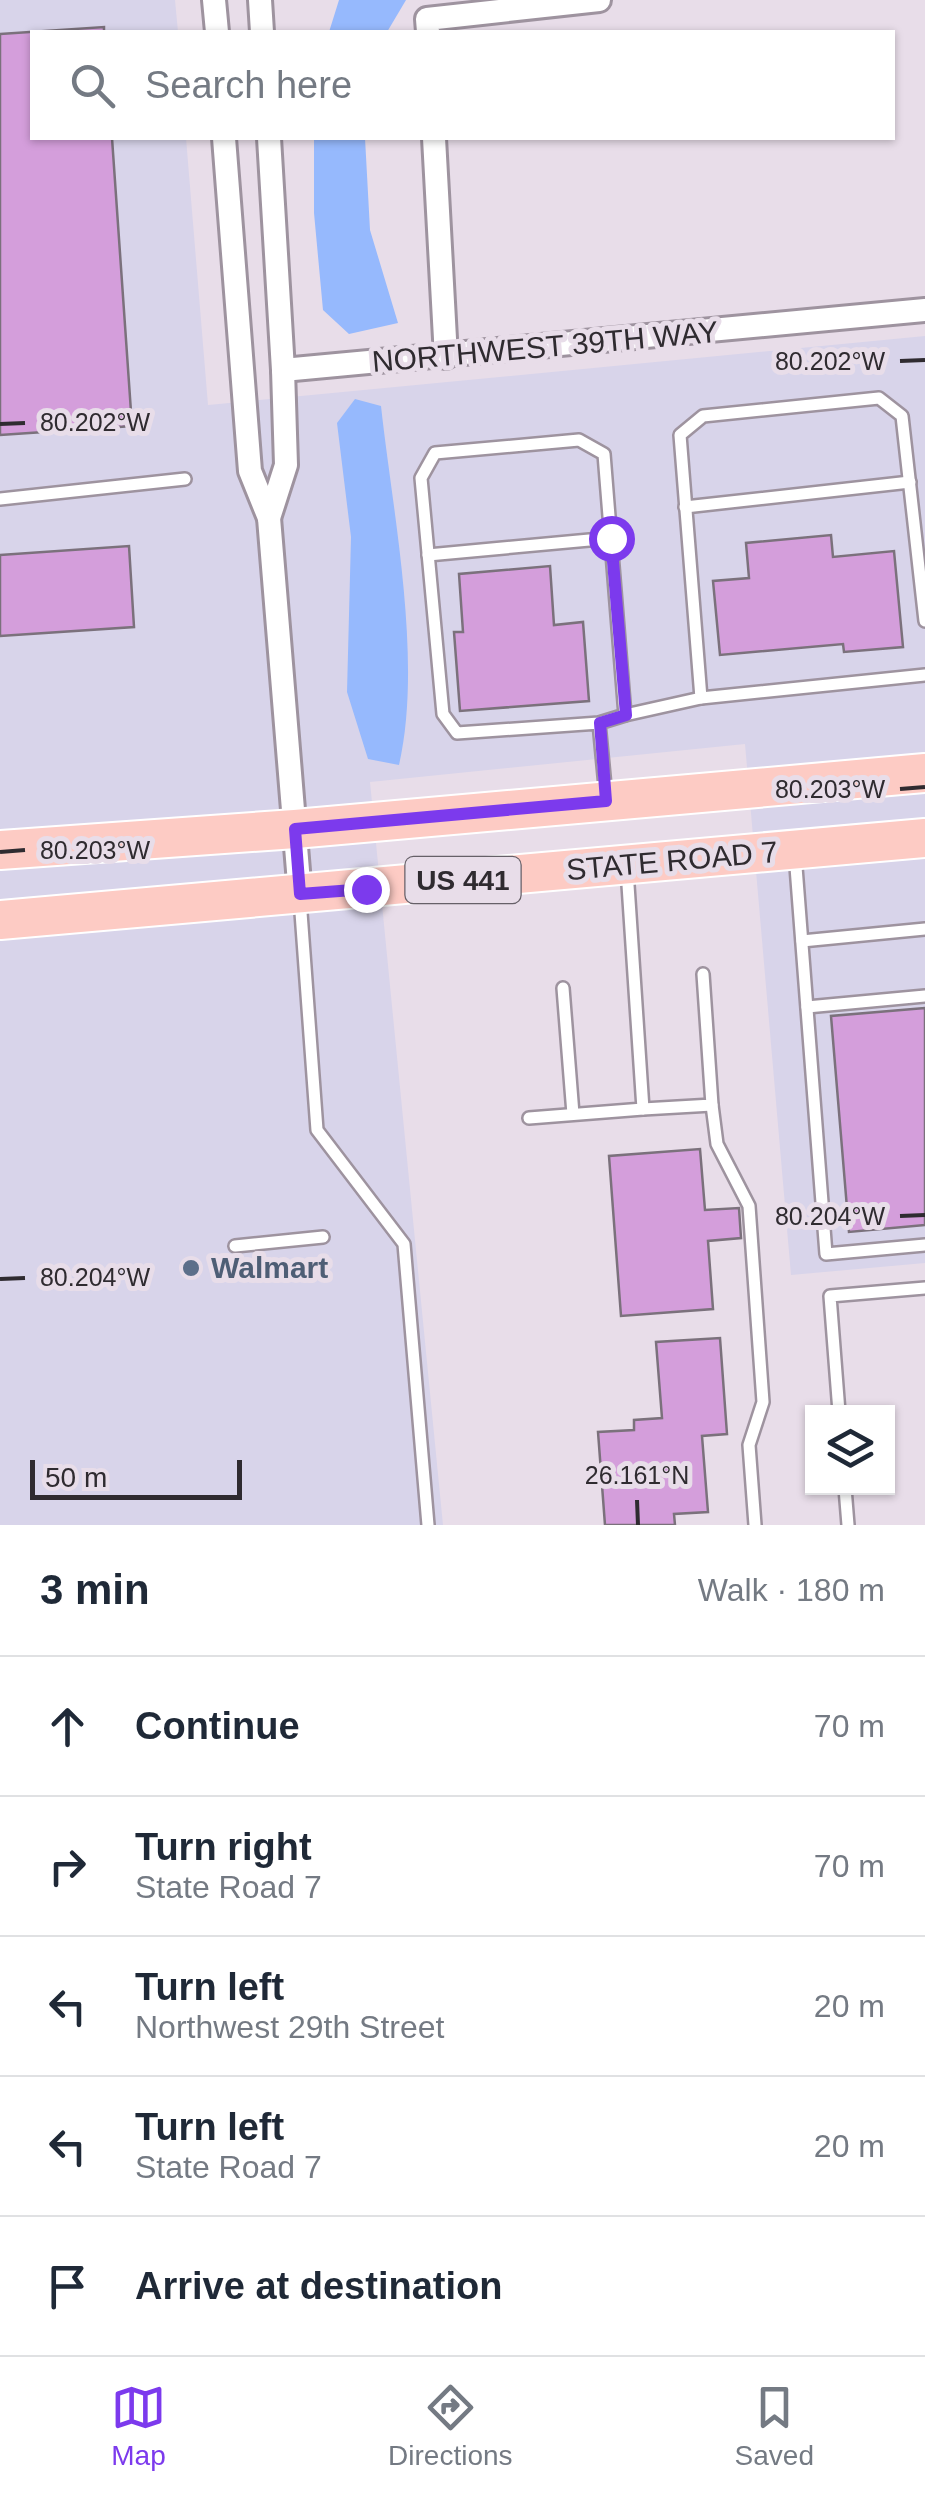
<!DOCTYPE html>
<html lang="en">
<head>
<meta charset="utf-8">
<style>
  :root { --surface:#fff; --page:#f6f6f7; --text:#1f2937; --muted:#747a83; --line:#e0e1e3; --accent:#7c3aed }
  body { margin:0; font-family:Arial,sans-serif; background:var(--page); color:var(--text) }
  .controls { position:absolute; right:30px; bottom:30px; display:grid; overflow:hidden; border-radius:0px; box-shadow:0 2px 8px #0004 }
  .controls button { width:90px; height:90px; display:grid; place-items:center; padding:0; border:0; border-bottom:2px solid var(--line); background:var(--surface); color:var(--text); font:50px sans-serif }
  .scale { position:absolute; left:30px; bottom:25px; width:212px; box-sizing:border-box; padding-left:10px; border:5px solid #2f2b30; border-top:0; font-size:28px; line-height:35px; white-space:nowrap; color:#2f2b30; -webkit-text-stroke:8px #e8dde9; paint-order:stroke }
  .stop { position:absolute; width:30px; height:30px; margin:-22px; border:8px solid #7c3aed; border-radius:50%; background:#fff }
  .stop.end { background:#7c3aed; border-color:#fff; box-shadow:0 2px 10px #0008 }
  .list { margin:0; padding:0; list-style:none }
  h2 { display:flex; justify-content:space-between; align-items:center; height:130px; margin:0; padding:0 40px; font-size:42px }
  h2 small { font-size:32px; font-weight:400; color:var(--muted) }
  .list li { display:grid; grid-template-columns:65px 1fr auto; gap:30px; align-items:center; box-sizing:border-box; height:140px; padding:0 40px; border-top:2px solid var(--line) }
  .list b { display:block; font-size:38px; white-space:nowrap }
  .list p { margin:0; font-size:32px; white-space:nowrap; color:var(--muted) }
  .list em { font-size:32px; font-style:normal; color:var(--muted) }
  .icon { flex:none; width:55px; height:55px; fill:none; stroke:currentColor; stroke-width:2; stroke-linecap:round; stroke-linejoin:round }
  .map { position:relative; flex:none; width:925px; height:1525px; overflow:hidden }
  .search { position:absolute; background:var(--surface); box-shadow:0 2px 8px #0004; left:30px; right:30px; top:30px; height:110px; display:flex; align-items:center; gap:25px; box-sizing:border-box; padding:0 35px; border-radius:0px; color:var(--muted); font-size:38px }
  .sheet { height:830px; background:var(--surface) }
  nav { display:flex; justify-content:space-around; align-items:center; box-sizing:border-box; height:140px; border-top:2px solid var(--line); background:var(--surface); font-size:28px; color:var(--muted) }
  nav a { display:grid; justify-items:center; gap:5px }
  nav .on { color:var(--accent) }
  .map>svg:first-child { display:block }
</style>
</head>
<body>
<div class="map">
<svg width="925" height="1525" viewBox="0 0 925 1525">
  <rect width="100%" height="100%" fill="#e8dde9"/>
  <path fill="#d8d4ea" d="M0,0H175L178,32H32V138H186L208,405L925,336V1263L791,1275L745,744L370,782L443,1525H0Z"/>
  <g fill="#96b9fd">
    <path d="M339,0H406L387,32H329Z"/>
    <path d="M314,138H365L370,230L398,323L349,334L323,310L314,213Z"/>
    <path d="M355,399L381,406C393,515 423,660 399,765L368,759L347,692L351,537L337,423Z"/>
  </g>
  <g fill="#d49edb" stroke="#7b717c" stroke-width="2.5">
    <path d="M104,27V32H32V138H112L132,426L0,435V34Z"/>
    <path d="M831,535L833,557L894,551L903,647L844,652L843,644L720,655L713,581L749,578L746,543Z"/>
    <path d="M129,546L134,627L0,636V555Z"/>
    <path d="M550,566L554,625L583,622L589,701L460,711L454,632H463L459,574Z"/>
    <path d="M925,1008V1225L849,1232L831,1016Z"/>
    <path d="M700,1149L705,1210L739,1208L741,1238L708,1241L713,1309L621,1316L609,1156Z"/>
    <path d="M720,1338L727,1434L702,1436L708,1512L674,1514L675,1525H605L598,1432L634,1430V1420L662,1418L656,1342Z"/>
  </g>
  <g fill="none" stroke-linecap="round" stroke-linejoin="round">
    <defs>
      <g id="service">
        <path d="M0,499L185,479"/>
        <path d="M685,507L910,482"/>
        <path d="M428,555L611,538"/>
        <path d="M925,621L902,416L879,398L703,416L680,435L701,698L925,675"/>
        <path d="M625,715L701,698"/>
        <path d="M599,723L625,715L604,454L579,440L435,453L421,478L443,714L457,733L599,723L606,797"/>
        <path d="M795,854L826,1254L925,1245"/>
        <path d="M300,899L317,1130L404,1244L428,1525"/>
        <path d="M802,941L925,929"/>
        <path d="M563,988L573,1114"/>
        <path d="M807,1007L925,996"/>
        <path d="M712,1105L717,1144L749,1206L763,1402L749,1445L755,1525"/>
        <path d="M643,1109L712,1105L703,974"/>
        <path d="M529,1118L643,1109L627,870"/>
        <path d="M235,1246L323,1237"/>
        <path d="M839,1412L830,1296L925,1288"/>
        <path d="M845,1488L848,1525"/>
      </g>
      <g id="minor">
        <path d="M214,0L217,32"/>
        <path d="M260,0L262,32"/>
        <path d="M428,32L427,19L599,0"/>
        <path d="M224,138L250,471L269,518L300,895"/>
        <path d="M434,138L446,357"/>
        <path d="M283,370L925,310"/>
        <path d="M269,518L286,465L283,370L269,138"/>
      </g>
      <g id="primary">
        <path d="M0,850L295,829L925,773"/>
        <path d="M0,920L925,838"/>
      </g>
    </defs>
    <use href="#service" stroke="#9e939f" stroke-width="16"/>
    <use href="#minor" stroke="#9e939f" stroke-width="28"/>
    <use href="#primary" stroke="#fff" stroke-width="42"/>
    <use href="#service" stroke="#fff" stroke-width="11"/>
    <use href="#minor" stroke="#fff" stroke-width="22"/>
    <use href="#primary" stroke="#fdcbc4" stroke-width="38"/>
  </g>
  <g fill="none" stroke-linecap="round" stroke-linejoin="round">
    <path stroke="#7c3aed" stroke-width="12" d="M366,889L300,894L295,829L606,801L600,723L626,715L611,538"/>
  </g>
  <path fill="none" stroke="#2f2b30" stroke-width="4" d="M900,361L925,360M0,424L25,423M900,789L925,787M0,852L25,850M900,1216L925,1215M0,1279L25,1278M637,1500L638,1525"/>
  <circle fill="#5c6f8a" stroke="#e8dde9" stroke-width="4" cx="191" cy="1268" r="10"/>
  <g text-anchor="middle" stroke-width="10" stroke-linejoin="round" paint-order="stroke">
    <rect fill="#e8dde9" stroke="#666068" stroke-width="2.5" x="405.5" y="857" width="115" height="46" rx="8"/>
    <g font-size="28" font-weight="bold" fill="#2f2b30">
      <text x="463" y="890">US 441</text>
    </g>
    <g font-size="30" fill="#2f2b30" stroke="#e8dde9">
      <text transform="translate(545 347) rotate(-5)" y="10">NORTHWEST 39TH WAY</text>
      <text transform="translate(672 861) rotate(-5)" y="10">STATE ROAD 7</text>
    </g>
    <g font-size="30" font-weight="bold" fill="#4e5e75" stroke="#e8dde9" text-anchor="start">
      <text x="211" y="1278">Walmart</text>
    </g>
  </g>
  <g font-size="25" text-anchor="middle" fill="#2f2b30" stroke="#e8dde9" stroke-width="10" stroke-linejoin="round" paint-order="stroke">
    <text x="830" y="370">80.202°W</text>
    <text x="95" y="431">80.202°W</text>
    <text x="830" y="798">80.203°W</text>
    <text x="95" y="859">80.203°W</text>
    <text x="830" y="1225">80.204°W</text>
    <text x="95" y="1286">80.204°W</text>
    <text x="637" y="1484">26.161°N</text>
  </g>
</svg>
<div class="controls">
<button><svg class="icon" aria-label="layers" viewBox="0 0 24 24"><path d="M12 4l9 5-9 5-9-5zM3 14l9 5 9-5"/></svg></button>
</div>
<div class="scale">50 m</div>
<div class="stop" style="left:611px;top:538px"></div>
<div class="stop end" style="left:366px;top:889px"></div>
<div class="search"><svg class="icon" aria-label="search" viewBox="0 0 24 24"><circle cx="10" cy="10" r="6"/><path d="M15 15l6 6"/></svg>Search here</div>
</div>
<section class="sheet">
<h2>3 min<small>Walk · 180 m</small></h2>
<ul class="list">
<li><svg class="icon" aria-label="ahead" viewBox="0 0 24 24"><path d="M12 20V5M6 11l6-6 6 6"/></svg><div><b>Continue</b></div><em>70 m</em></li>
<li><svg class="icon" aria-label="right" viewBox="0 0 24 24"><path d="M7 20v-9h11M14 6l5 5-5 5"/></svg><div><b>Turn right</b><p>State Road 7</p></div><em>70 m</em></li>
<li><svg class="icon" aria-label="left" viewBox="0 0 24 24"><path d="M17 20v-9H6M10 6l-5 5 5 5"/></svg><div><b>Turn left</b><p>Northwest 29th Street</p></div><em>20 m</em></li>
<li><svg class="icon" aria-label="left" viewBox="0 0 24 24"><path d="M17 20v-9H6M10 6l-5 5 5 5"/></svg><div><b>Turn left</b><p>State Road 7</p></div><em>20 m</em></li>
<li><svg class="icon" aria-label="arrive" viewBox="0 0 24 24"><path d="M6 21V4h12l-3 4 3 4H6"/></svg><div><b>Arrive at destination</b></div></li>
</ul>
</section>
<nav>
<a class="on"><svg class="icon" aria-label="map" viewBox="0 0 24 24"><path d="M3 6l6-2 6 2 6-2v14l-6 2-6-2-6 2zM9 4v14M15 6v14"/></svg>Map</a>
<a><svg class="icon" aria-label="directions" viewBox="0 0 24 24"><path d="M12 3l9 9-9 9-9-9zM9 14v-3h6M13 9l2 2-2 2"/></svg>Directions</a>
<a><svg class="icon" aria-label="saved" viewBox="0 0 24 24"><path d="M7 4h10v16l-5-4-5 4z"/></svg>Saved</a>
</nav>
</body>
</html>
